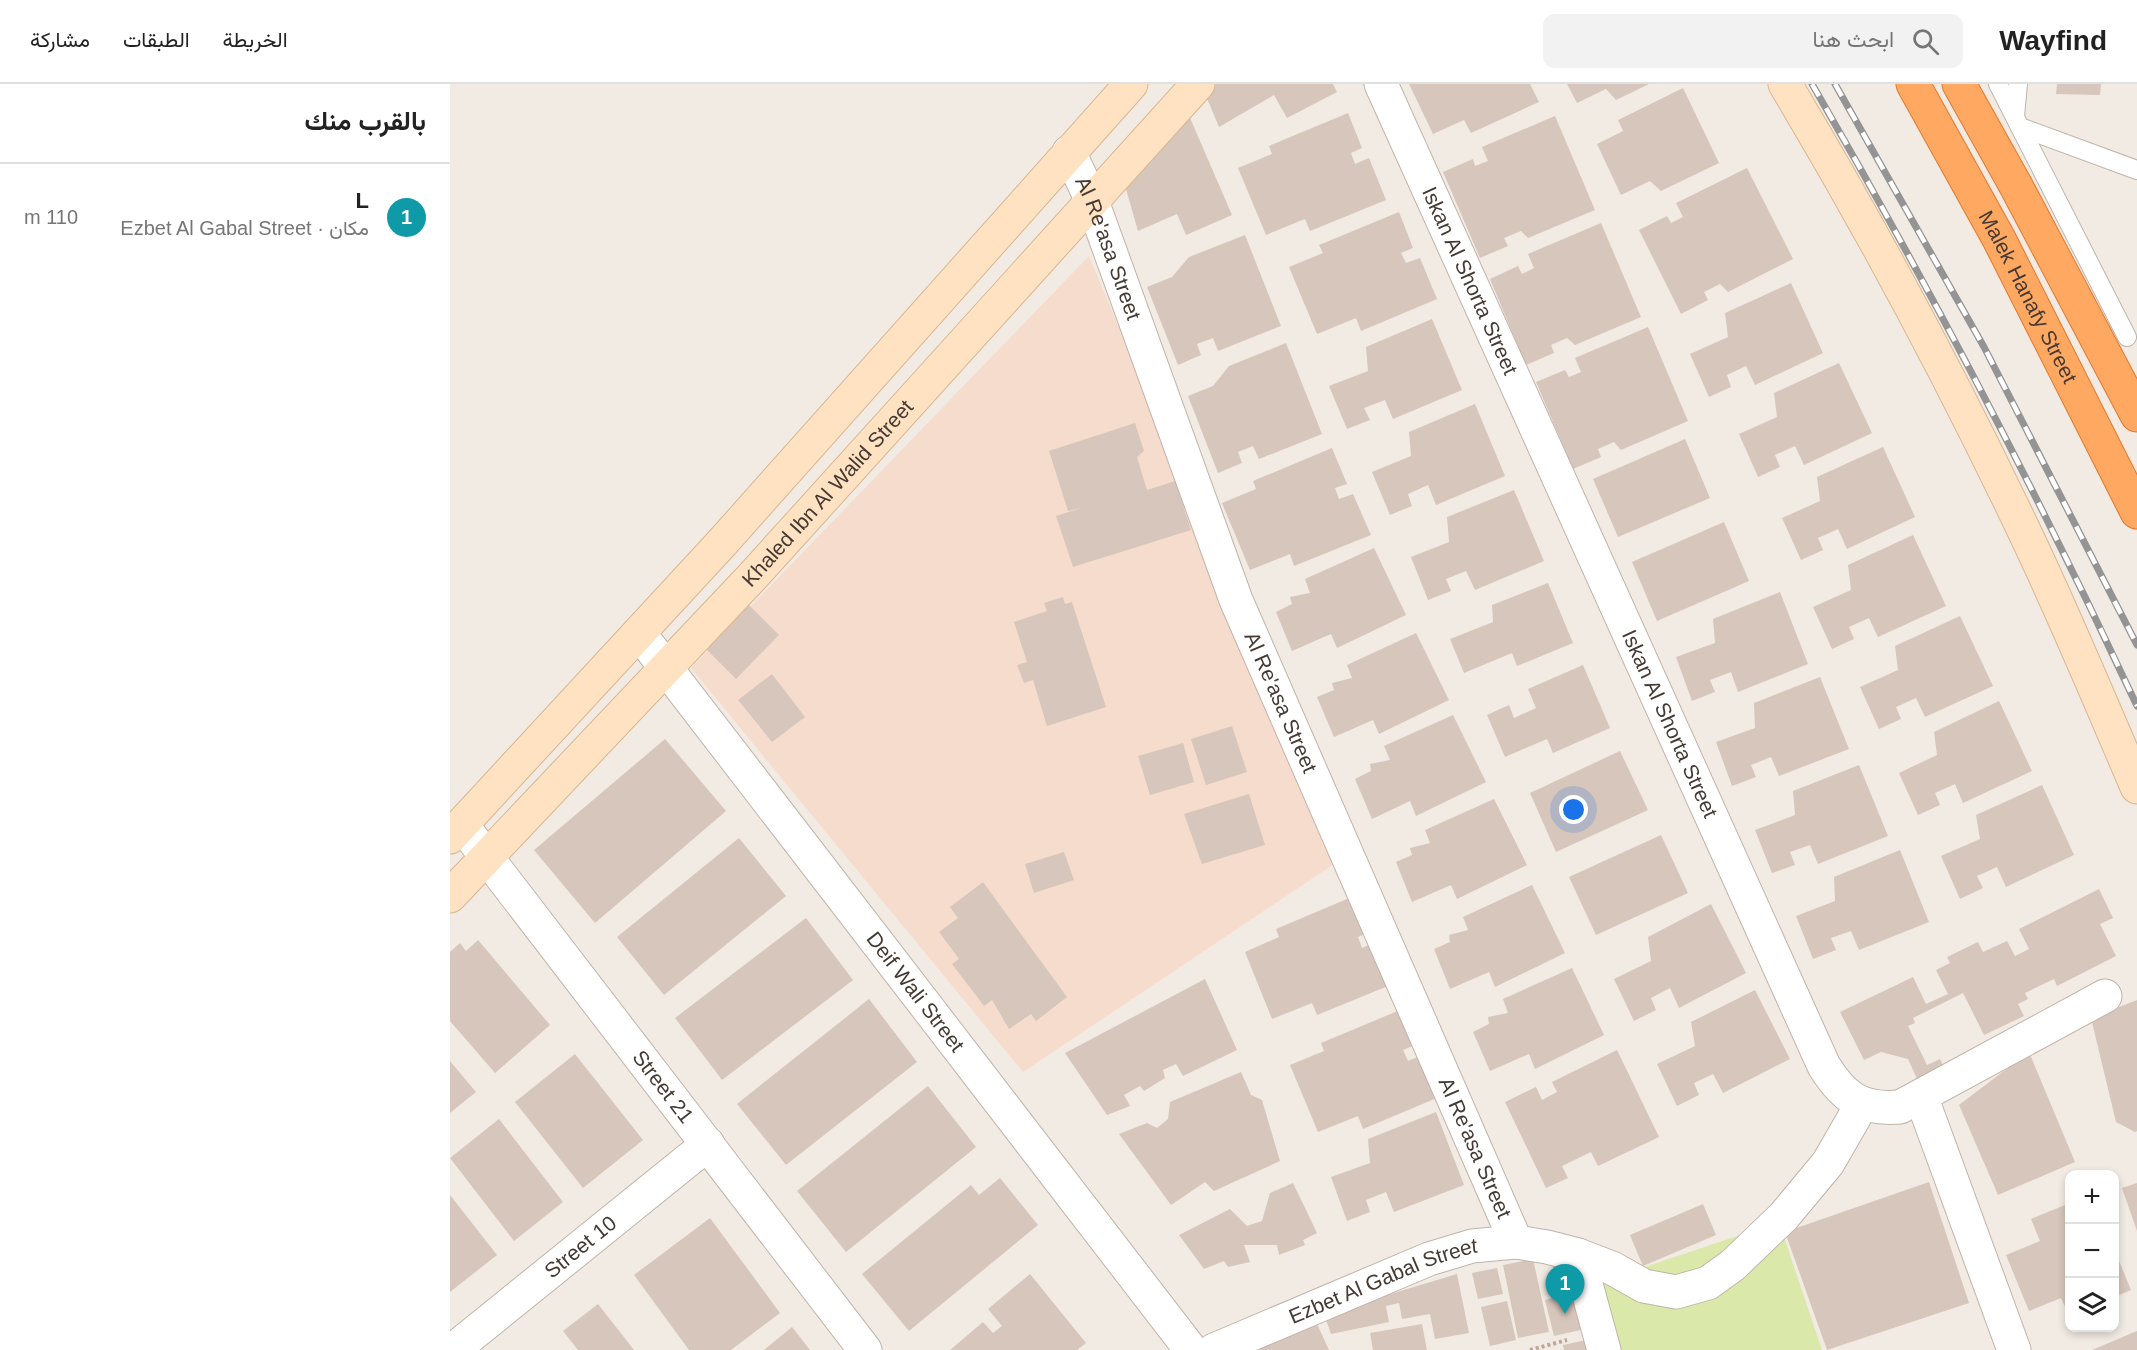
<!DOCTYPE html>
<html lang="ar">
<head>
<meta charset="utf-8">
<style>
  :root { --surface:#fff; --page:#f2f2f2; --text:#222; --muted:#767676; --line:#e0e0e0; --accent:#1a73e8 }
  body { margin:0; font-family:Arial,Vazirmatn,sans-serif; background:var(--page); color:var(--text); direction:rtl }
  .controls { position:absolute; right:18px; bottom:18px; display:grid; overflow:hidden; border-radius:12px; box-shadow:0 3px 9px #0003 }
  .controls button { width:54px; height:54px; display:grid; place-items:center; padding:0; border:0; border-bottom:2px solid var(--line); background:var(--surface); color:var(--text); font:30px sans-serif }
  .you { position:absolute; left:1124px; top:726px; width:21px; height:21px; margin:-15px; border:4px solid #fff; border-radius:50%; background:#1a73e8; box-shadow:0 0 0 9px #1a73e833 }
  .badge { display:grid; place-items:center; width:39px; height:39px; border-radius:50%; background:var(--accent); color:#fff; font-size:20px; font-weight:700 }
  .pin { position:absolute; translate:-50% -50px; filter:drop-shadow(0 2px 3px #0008) }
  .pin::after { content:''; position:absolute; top:32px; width:21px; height:18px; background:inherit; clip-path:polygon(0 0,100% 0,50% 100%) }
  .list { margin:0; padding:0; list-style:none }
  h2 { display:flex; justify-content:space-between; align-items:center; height:78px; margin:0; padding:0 24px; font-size:26px }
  h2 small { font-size:20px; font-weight:400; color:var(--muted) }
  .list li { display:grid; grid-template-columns:39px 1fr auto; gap:18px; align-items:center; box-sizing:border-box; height:108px; padding:0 24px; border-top:2px solid var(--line) }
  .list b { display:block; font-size:22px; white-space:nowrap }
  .list p { margin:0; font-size:20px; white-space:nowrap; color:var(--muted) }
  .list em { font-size:20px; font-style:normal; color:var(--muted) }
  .icon { flex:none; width:33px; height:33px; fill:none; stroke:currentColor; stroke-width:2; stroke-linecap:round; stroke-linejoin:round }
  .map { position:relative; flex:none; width:1687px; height:1266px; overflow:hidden; direction:ltr }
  header { display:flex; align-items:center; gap:36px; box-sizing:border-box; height:84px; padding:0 30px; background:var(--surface); border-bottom:2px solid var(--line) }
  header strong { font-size:28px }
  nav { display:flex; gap:33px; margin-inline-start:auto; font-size:21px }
  .search { width:420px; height:54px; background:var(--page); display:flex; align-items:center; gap:15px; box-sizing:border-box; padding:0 21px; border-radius:12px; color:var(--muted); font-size:22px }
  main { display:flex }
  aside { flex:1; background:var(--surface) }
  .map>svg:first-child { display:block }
</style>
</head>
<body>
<header>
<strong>Wayfind</strong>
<div class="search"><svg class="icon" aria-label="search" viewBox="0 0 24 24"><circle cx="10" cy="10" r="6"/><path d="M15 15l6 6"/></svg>ابحث هنا</div>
<nav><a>الخريطة</a><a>الطبقات</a><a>مشاركة</a></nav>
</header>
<main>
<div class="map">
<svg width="1687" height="1266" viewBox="0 0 1687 1266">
  <rect width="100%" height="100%" fill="#f2ebe3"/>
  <path fill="#f6dccd" d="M639,172L890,776L573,988L241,584Z"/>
  <path fill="#dae9aa" d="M1329,1138L1372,1266H1163L1141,1201Z"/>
  <g fill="#d7c6bb">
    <path d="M766,0H883L887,8L837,34L824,11L769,43L756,12Z"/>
    <path d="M959,0H1080L1089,18L1021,49L1014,36L983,50Z"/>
    <path d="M1117,0H1199L1166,16L1156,5L1127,19Z"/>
    <path d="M1607,0H1651L1650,11L1606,10Z"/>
    <path d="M1233,4L1269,79L1211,107L1200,97L1171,111L1147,60L1173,47L1168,36Z"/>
    <path d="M737,27L782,131L736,151L727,130L688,147L676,105Z"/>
    <path d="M898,29L912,64L901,69L905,80L919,74L936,116L860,147L855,135L816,151L788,84L822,70L819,62Z"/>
    <path d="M1105,32L1145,126L1078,154L1071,147L1054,154L1058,162L1030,174L993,88L1023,75L1025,82L1038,77L1032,63Z"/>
    <path d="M1297,84L1343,175L1278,208L1270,200L1254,208L1258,216L1231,230L1189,146L1217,132L1221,139L1233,133L1226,119Z"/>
    <path d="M949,128L963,164L951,169L956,179L970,174L987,215L911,247L906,234L867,250L839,183L873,169L869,161Z"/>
    <path d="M1151,139L1191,233L1125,261L1117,254L1101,261L1104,269L1076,281L1040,195L1068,182L1072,190L1084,184L1078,170Z"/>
    <path d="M795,151L831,242L768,267L763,254L747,260L751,271L728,281L697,203L722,193L739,173Z"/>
    <path d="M1341,199L1373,269L1305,301L1296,282L1277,291L1281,303L1259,313L1240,270L1278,253L1275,229Z"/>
    <path d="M982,235L1012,306L943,335L935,316L914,324L920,336L897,345L879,302L918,287L916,263Z"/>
    <path d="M1198,243L1238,337L1171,366L1164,358L1148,365L1151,373L1123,385L1086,298L1115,286L1119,293L1131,288L1125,274Z"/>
    <path d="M836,259L872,350L809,375L803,362L788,368L792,379L768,389L738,312L763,302L779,282Z"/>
    <path d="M1389,279L1422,349L1354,381L1345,362L1325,371L1330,383L1308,393L1289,350L1327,333L1324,309Z"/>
    <path d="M1025,320L1055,392L986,421L978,401L958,410L962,422L940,431L922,388L961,372L959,348Z"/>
    <path d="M685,339L694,367L687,373L697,406L725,397L741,446L623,483L606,432L631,424L618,427L599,367Z"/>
    <path d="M1235,355L1260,414L1168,453L1143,395Z"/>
    <path d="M1433,363L1465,433L1397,465L1388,445L1368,454L1373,466L1351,476L1332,434L1370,417L1367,393Z"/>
    <path d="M882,364L897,400L885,404L889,415L903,410L921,451L844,482L840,470L800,486L772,419L806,405L803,397Z"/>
    <path d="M1064,406L1094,477L1025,506L1016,487L996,495L1001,507L978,516L961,473L999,458L997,433Z"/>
    <path d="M1274,438L1299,497L1207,537L1182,478Z"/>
    <path d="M1463,451L1496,522L1428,553L1419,534L1399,543L1404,555L1382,565L1363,523L1401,506L1398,481Z"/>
    <path d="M924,464L956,531L887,564L881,550L842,567L826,528L842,520L840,513L860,509L855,495Z"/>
    <path d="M1098,499L1123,559L1067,582L1062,569L1014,589L1000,555L1043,538L1042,521Z"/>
    <path d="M1330,508L1358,580L1288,608L1281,588L1260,596L1265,608L1242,617L1226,573L1265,559L1263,535Z"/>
    <path d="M613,513L615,520L622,518L656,623L597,642L583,596L574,599L567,581L577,578L564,538L597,527L594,519Z"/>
    <path d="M299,521L329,551L286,595L255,564Z"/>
    <path d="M1510,532L1543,602L1475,633L1466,614L1446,623L1451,635L1429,645L1410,603L1448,586L1445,562Z"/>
    <path d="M966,549L999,616L929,650L923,636L884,653L867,613L884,606L882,599L902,594L897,581Z"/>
    <path d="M1133,581L1160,644L1103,669L1097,655L1055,673L1037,631L1059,621L1064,634L1086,624L1078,605Z"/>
    <path d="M322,590L355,633L322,658L288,616Z"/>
    <path d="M1370,593L1399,665L1329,692L1321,673L1301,681L1306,693L1282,702L1266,658L1305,644L1304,619Z"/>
    <path d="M1549,617L1582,687L1513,719L1505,700L1485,709L1490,721L1468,731L1449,689L1487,671L1484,648Z"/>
    <path d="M1003,631L1036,698L966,732L960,717L922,735L905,695L921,687L920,680L940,676L934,662Z"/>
    <path d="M782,642L797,688L756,701L741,655Z"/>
    <path d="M215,655L276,727L145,839L84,766Z"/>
    <path d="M733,659L744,698L700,711L688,672Z"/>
    <path d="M1170,667L1198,726L1106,768L1080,709Z"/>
    <path d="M1409,681L1438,752L1368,780L1360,761L1340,768L1345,781L1322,789L1305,746L1345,731L1343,707Z"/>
    <path d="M1592,701L1624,771L1556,803L1547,783L1527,792L1533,804L1510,815L1491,772L1530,755L1526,731Z"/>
    <path d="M799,710L815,761L752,780L734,730Z"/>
    <path d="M1044,715L1077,781L1007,815L1001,801L962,818L946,778L962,771L960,764L980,759L975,746Z"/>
    <path d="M1211,751L1238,809L1146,851L1119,793Z"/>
    <path d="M289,754L336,812L214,911L167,853Z"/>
    <path d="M1450,766L1479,838L1409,866L1401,847L1381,854L1386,866L1363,875L1346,832L1385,817L1384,793Z"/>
    <path d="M614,768L624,796L584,809L575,780Z"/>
    <path d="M533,798L617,913L586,937L581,930L559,945L542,916L534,922L502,880L509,875L489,848L508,834L500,823Z"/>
    <path d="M1082,801L1115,869L1045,903L1039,888L1000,905L984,865L1000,858L999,851L1018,846L1013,833Z"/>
    <path d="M1649,805L1663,834L1650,840L1666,872L1607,902L1604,895L1575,909L1578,915L1568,920L1574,932L1534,951L1513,909L1463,934L1465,939L1458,942L1477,981L1490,975L1494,984L1468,997L1458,975L1431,968L1414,976L1390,928L1463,893L1476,920L1498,910L1486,886L1500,879L1497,873L1528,858L1533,868L1557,857L1565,872L1579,865L1569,845Z"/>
    <path d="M904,812L919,848L908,853L912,864L925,858L943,900L867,931L862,919L822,935L795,868L829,853L826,845Z"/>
    <path d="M1261,820L1296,889L1229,924L1220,904L1201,914L1206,926L1184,937L1164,895L1201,877L1198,853Z"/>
    <path d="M356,834L403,896L272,996L225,934Z"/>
    <path d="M28,856L100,941L45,989L0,937V868L10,859L16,867Z"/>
    <path d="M1122,884L1154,951L1085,985L1079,970L1040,987L1023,948L1039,940L1038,933L1058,929L1053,915Z"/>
    <path d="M755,895L787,966L733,992L726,980L713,986L715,994L694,1007L690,1002L674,1011L680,1022L657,1031L615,969Z"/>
    <path d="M1305,906L1340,975L1273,1009L1263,990L1244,999L1249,1011L1227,1022L1207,980L1245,962L1241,938Z"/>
    <path d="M419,915L467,978L336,1081L287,1020Z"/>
    <path d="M1687,916V1047L1685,1048L1666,1038L1641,934Z"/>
    <path d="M950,926L965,961L953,966L958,977L972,971L989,1013L913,1045L908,1032L868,1048L840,981L874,967L871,959Z"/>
    <path d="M1167,966L1209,1053L1148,1082L1141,1068L1112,1082L1118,1094L1096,1104L1055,1018L1086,1003L1092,1016L1107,1008L1102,998Z"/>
    <path d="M1579,968L1625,1078L1548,1111L1509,1021Z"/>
    <path d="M125,970L193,1056L133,1104L65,1018Z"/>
    <path d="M0,977L26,1008L0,1029Z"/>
    <path d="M791,988L801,1011L812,1016L830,1077L764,1107L755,1098L721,1121L669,1050L697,1039L707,1044L718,1035L720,1018Z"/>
    <path d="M478,1002L526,1063L396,1168L347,1107Z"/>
    <path d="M986,1028L1014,1101L944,1128L936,1108L916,1116L920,1128L897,1137L881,1093L920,1079L918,1055Z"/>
    <path d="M49,1035L113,1118L64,1157L0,1074Z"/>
    <path d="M550,1094L588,1141L459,1247L412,1190L521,1101L529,1111Z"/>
    <path d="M1479,1098L1519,1219L1377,1266L1335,1148Z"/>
    <path d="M843,1099L867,1149L853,1156L855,1161L829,1171L827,1161H794L800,1178L778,1183L774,1177L754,1185L729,1151L780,1125L797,1142L812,1137L820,1109Z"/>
    <path d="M1687,1099V1147L1672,1104Z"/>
    <path d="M0,1111L47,1171L0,1208Z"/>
    <path d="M1620,1119V1233L1611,1214L1579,1227L1556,1171L1590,1157L1581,1135Z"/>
    <path d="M1253,1120L1266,1151L1193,1182L1180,1151Z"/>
    <path d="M260,1134L330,1229L281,1266H239L184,1191Z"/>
    <path d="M1665,1167L1681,1206L1665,1213Z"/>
    <path d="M1083,1175L1099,1248L1068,1254L1053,1181Z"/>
    <path d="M1047,1184L1053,1210L1028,1215L1022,1189Z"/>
    <path d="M580,1190L636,1259L627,1266H500L533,1238L543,1249L552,1242L538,1225Z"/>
    <path d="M1007,1190L1019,1249L985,1255L980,1230L952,1235L949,1219L936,1222L939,1238L881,1250L874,1230Z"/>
    <path d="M1126,1208L1135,1245L1104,1252L1095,1216Z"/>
    <path d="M1057,1217L1066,1256L1040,1262L1031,1223Z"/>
    <path d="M148,1220L184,1266H128L113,1247Z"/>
    <path d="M867,1240L879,1266H806Z"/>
    <path d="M972,1240L977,1266H923L920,1249Z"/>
    <path d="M342,1243L360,1266H314Z"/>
    <path d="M1687,1247V1266H1642Z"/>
    <path d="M1150,1253L1153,1266H1114L1113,1261Z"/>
  </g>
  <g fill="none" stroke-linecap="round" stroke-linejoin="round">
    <defs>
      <g id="lane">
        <path d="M1548,0L1677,253"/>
        <path d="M1565,32L1568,0"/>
        <path d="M1570,43L1687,86"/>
      </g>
      <g id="street">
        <path id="s1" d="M931,0L1374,982C1394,1014 1411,1026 1450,1023L1655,912"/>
        <path id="s2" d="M619,68L642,117L786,516L1066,1158"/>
        <path id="s3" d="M189,549L741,1266"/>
        <path id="s4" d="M12,741L415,1266"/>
        <path d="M1471,1012L1564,1266"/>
        <path d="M1128,1171L1154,1266"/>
        <path id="s5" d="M3,1266L258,1060"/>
        <path id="s6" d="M764,1266L979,1175L1022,1162L1066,1158L1097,1163L1128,1171L1162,1184L1194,1202L1226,1208L1258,1199L1283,1181L1334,1132L1378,1079L1412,1020"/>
      </g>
      <g id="secondary">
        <path d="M1335,0C1423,147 1504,299 1577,453C1616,535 1651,619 1687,703"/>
        <path d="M0,753L270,461L681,0"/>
        <path id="s7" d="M0,812L302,493L748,0"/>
      </g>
      <g id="highway">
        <path id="s8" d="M1463,0L1549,155L1687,428"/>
        <path d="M1509,0L1566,102L1687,331"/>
      </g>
    </defs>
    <use href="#lane" stroke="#c1b3a9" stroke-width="20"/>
    <use href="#street" stroke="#c1b3a9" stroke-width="35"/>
    <use href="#secondary" stroke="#d8b693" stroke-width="35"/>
    <use href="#highway" stroke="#e3782d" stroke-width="35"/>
    <path stroke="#c0a896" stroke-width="4" stroke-dasharray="3 3" stroke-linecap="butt" d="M1080,1266L1117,1256"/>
    <use href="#lane" stroke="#fff" stroke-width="18"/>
    <use href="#street" stroke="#fff" stroke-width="33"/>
    <use href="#secondary" stroke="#ffe2c1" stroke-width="33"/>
    <use href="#highway" stroke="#ffa862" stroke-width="33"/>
    <defs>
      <g id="rail">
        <path d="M1362,0C1479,202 1588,410 1687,622"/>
        <path d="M1385,0L1534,263L1687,561"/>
      </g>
    </defs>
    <use href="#rail" stroke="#949494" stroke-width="7"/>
    <use href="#rail" stroke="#fff" stroke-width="4.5" stroke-dasharray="14" stroke-linecap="butt"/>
  </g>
  <g text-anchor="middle" stroke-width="4.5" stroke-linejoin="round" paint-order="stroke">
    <g font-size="21" fill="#443a33" stroke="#fff">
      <text dy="7" stroke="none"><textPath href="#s2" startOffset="104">Al Re'asa Street</textPath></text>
      <text dy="7" stroke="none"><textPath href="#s1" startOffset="216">Iskan Al Shorta Street</textPath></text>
      <text dy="7" stroke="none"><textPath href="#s8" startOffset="242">Malek Hanafy Street</textPath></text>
      <text dy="7" stroke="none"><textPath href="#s7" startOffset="552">Khaled Ibn Al Walid Street</textPath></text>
      <text dy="7" stroke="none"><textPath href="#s2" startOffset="590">Al Re'asa Street</textPath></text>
      <text dy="7" stroke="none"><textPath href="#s1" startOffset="702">Iskan Al Shorta Street</textPath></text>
      <text dy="7" stroke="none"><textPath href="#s3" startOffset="453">Deif Wali Street</textPath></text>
      <text dy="7" stroke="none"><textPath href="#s4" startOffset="330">Street 21</textPath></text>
      <text dy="7" stroke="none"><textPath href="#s2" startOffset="1076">Al Re'asa Street</textPath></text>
      <text dy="7" stroke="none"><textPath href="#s5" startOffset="164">Street 10</textPath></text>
      <text dy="7" stroke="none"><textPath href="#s6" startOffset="183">Ezbet Al Gabal Street</textPath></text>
    </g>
  </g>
</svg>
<div class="controls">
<button>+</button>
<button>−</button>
<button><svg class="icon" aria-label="layers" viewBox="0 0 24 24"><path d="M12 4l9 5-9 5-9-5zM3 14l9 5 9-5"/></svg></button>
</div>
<div class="you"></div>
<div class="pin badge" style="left:1115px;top:1230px;background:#0f9aa8">1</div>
</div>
<aside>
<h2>بالقرب منك<small></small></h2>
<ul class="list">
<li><span class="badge" style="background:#0f9aa8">1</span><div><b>L</b><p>مكان · Ezbet Al Gabal Street</p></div><em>110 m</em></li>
</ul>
</aside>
</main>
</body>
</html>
